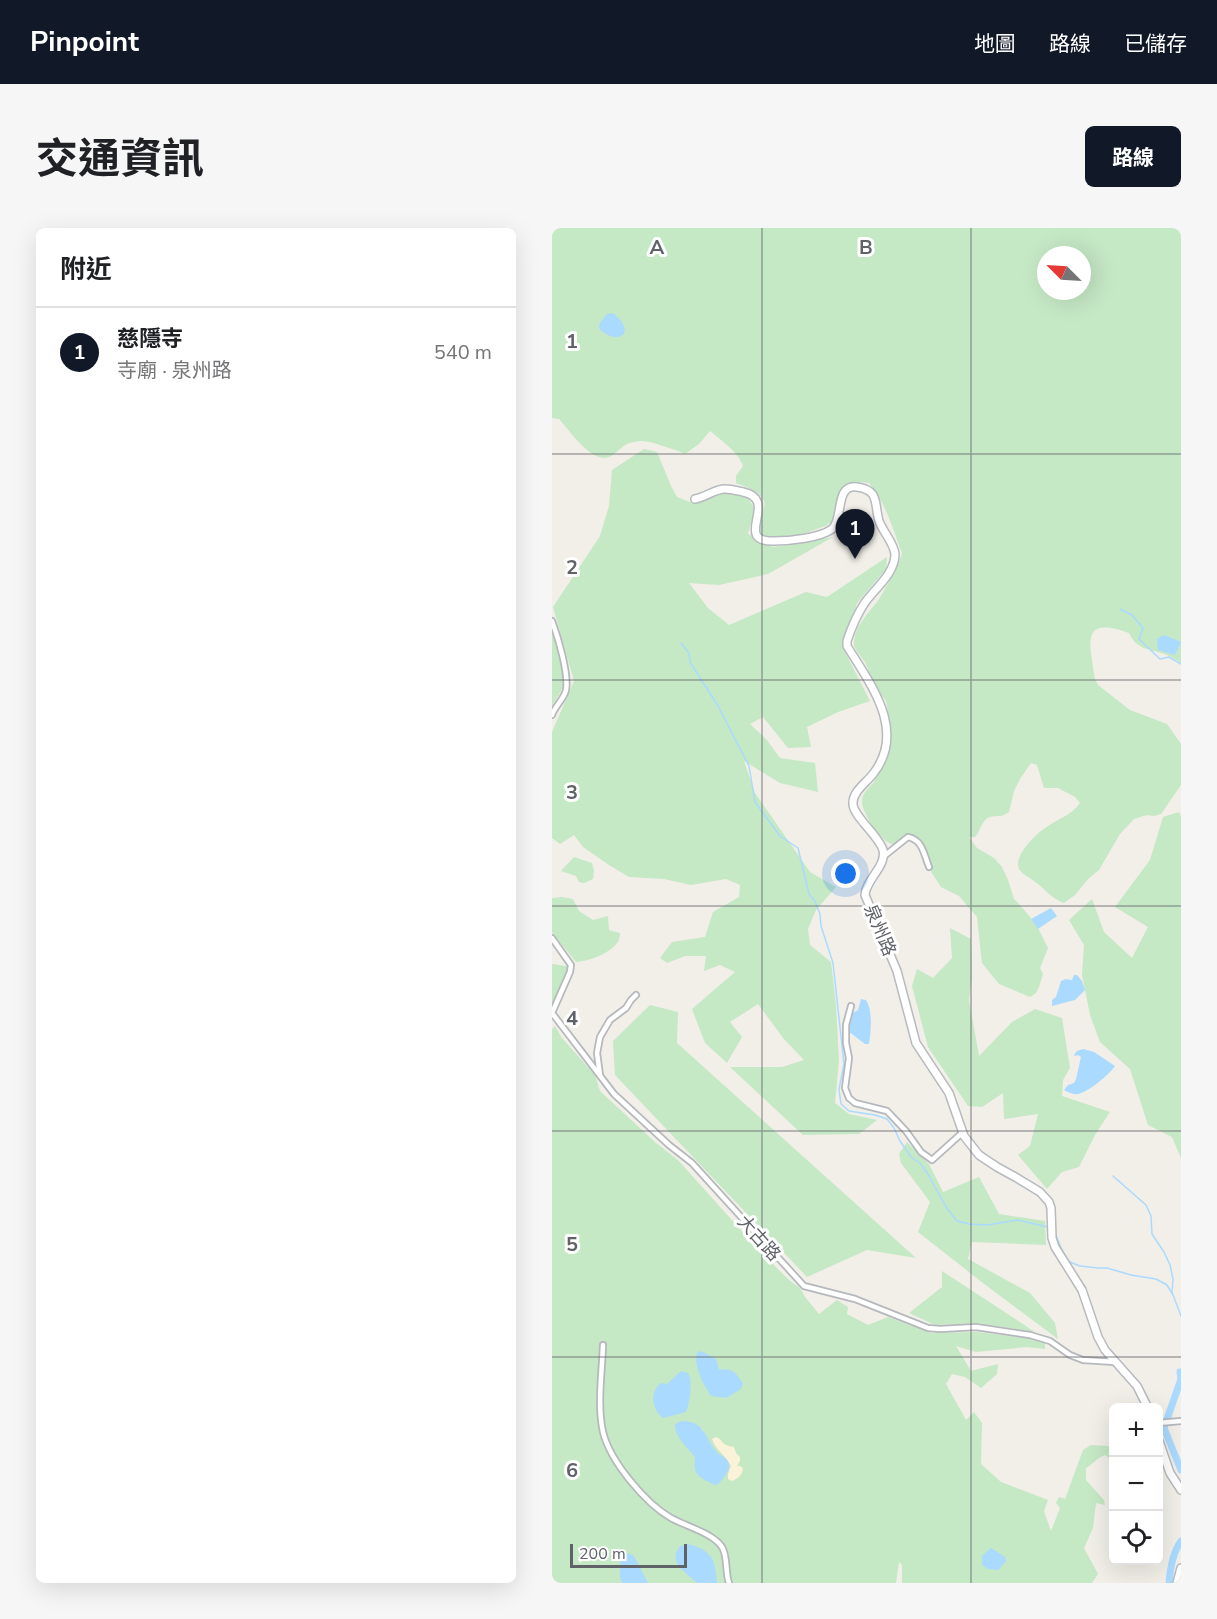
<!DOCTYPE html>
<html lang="zh-TW">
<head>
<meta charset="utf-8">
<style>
  :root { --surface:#fff; --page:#f6f6f6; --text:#202124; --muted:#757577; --line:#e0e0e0; --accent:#111827 }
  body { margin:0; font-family:"Nunito Sans","Noto Sans TC",sans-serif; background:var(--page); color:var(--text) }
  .controls { position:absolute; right:18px; bottom:18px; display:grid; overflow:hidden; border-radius:9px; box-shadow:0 6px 24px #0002 }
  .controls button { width:54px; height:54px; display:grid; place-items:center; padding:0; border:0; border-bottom:2px solid var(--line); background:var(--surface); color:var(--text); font:30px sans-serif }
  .compass { position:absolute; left:485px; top:18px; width:54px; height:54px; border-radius:50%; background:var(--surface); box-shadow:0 6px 24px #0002; rotate:294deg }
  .scale { position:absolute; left:18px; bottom:15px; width:117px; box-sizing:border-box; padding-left:6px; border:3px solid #5f6368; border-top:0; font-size:16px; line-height:21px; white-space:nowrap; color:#5f6368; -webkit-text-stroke:4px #fff; paint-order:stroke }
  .you { position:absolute; left:294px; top:646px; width:21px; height:21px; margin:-15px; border:4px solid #fff; border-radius:50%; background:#1a73e8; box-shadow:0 0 0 9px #1a73e833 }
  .badge { display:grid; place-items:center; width:39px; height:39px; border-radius:50%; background:var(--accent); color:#fff; font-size:20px; font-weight:700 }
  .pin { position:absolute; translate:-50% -50px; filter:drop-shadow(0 2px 3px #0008) }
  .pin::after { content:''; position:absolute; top:32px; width:21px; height:18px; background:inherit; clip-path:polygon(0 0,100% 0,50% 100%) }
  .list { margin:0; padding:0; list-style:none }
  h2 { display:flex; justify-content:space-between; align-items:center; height:78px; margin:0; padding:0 24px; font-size:26px }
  h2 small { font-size:20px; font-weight:400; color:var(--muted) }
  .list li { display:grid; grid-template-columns:39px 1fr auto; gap:18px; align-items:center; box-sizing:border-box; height:90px; padding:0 24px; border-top:2px solid var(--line) }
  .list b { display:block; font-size:22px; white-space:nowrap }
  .list p { margin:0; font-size:20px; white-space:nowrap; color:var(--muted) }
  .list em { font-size:20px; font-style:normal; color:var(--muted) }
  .icon { flex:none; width:33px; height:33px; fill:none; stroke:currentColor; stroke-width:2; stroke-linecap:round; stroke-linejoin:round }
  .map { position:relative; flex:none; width:629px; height:1355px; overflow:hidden; border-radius:9px }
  header { display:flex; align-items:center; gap:36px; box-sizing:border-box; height:84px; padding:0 30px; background:var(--accent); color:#fff }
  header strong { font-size:28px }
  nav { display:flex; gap:33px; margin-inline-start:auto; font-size:21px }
  .intro { display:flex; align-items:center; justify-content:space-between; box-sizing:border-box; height:144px; padding:0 36px }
  h1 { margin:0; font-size:42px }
  .button { padding:15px 27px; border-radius:9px; background:var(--accent); color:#fff; font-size:21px; font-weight:700 }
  main { display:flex; gap:36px; padding:0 36px }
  aside { flex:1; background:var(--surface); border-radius:9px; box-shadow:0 6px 24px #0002 }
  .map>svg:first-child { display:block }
</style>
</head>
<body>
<header>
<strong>Pinpoint</strong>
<nav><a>地圖</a><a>路線</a><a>已儲存</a></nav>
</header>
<div class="intro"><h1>交通資訊</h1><a class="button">路線</a></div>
<main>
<aside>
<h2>附近<small></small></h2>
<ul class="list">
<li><span class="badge">1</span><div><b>慈隱寺</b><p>寺廟 · 泉州路</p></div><em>540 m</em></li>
</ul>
</aside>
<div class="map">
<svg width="629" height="1355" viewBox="0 0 629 1355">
  <rect width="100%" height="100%" fill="#f1efe8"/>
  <g fill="#c5e8c5" fill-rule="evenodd">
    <path d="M0,0H629V435C625,432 620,429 615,427C600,421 585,423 577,405C527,387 538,416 543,451L546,457L578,482L615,496L629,516V557L609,586L602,588L595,587L582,591L568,606L547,642L536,651L523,667L512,675C500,671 492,660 482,653C477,649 470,646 467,641C461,628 484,606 493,600C505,591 519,588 528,575L523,569L506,560H492L485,537L479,535L468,551L462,563L457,584C449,590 446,587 438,589C430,591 428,604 423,609H417L425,620L442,630L450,639L456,652L462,671L467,676L484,696L496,720L488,740L491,746L487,759L484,765L478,769L447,756L430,735L425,689L407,668L389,659L378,642L372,618L362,609C354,609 348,616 340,616C330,615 309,584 310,573C310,565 317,560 322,554C333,536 339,499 335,478C334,469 327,466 323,459C319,451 317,442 313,434C309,428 301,421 302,414C303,397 318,384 327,371C336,356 344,342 350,326C341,301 334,275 317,255L309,254L296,259L281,294L278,296L275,295L276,297L245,308L216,309L215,311L204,304C206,295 210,288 212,280C216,265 194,259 184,255V248L191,238C188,226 168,211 158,203L147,216L133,226C126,222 119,221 111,218C99,214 89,210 75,216C67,220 61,230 52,230C35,229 17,202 7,191L0,190ZM494,27H530V63H494Z"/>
    <path d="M92,221L105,224L119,258L125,269L138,274L171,264L196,270L203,281L196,306L221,319L281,309L216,346L167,357L137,355L156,380L177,397L254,364L275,369L335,329L334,341L305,375L292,422L318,473L286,484L255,499L259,519L236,520L211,489L198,496L214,511L228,530L263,535L266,564L228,555L192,533L203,565L258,644L284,659L264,682L256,701L258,717L279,734L284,777L287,832L283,875L297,886L325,892L307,906L251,907L178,839H230L252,832L232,811L206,776L178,794L190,809L175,835L153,815L140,781L183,744L168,737L152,743L154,728H133L115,735L108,730L120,714L153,709L161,684L187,669L188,657L174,651L139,657L112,651L77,649L57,637L31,619L22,607L8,616L0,610V504L22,453L1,379L48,308L57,278L60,242Z"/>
    <path d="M0,389L4,397L12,455L9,463L0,478Z"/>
    <path d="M627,584L629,589V930L620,909L596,897L578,841L548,814L538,787L530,747L532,717L517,692L540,671L552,704L580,730L596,699L563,679L598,632L611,589Z"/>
    <path d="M22,629L40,635L42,643L41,651L32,655L27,654L24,648L9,643Z"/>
    <path d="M10,669L21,671L27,683L41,692L56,688L57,702L68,705C68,708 67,713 65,715C57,726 37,733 24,734L0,704V670Z"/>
    <path d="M398,700L419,711L420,749L417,772L427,828L460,794L483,781L510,790L518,840L511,852L510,868L558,884L543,907L527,939L510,944L495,961L466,927L478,918L486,886L452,891L451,865L430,879L416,878L376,819L360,758L365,741L381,750L400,730Z"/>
    <path d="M1,736L13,738L17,737V744L7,763L0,783V737Z"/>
    <path d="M98,777L126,784L125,815L364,1030L315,1022L255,1049L63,847L61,813Z"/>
    <path d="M3,798L10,810L43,847L48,863L103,914L126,932L205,1020L237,1052L248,1060L253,1069L267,1086L285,1072L296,1079L295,1086L316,1097L336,1089L379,1105L426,1104L474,1110L493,1115V1121L475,1119L424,1124L404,1118L419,1143L446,1136L445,1146L429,1160L413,1149L400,1146L394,1156L414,1192L422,1184L430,1195L429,1236L449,1254L496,1272L492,1283L499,1303L508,1280L504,1275L507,1269L513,1271L531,1222L539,1217L558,1218L561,1223V1233L553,1227C545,1230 541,1236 534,1240V1252L552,1272L553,1277L544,1275L541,1300L532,1320L546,1346L540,1355H350V1337L347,1334L344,1355H0V801Z"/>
    <path d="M355,914L377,936L391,964L427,949L447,986L493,993L494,1017L420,1014L416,1031L478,1065L503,1095L506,1111L431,1055L366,1004L378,974L349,935L347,926Z"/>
    <path d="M390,1043L483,1104L425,1095L383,1097L357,1085L390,1059Z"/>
  </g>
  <path fill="#fbf3d9" d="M164,1209L168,1211C172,1217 175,1218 182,1219L184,1225L188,1229V1233L185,1238H188L191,1240C190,1247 187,1250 180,1253L176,1251V1246L179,1238C174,1227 163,1222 160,1211Z"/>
  <g fill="#aadaff">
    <path d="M61,85C88,107 62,118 47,100L48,95L55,86Z"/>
    <path d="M612,407L629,414L623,427L606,422L605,411Z"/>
    <path d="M499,680L505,688L486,701L479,691Z"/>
    <path d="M522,747H525L530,753L533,762L523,772L500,778V772L504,769L509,753L514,751L520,752Z"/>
    <path d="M309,771L314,772C321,783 319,803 317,816H313L296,803L301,785L306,782Z"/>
    <path d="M531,821L542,824L563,838C557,847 536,864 526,866C521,867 516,864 512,862L516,857L522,855L524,851L529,829L526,827L523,828L522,827L525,823Z"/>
    <path d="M149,1123L164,1131L167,1142C181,1139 183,1145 191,1155L189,1161L174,1170L159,1168C152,1157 141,1138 145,1125Z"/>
    <path d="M129,1143L136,1145C141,1153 138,1174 134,1184L111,1190C100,1181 97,1164 109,1155L115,1156Z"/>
    <path d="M130,1193C152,1193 152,1208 164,1223C168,1228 175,1229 177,1236C178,1244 170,1252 165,1257C159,1256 147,1250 144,1244C142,1240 143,1233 143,1229C135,1219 123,1210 123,1196Z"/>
    <path d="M135,1316C148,1318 162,1326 163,1340C164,1345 164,1350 165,1355H145C134,1344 115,1335 128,1318Z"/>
    <path d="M439,1320L453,1329L454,1333L446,1342L436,1341L430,1337V1328Z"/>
    <path d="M76,1325L82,1328L96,1355H70C66,1347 68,1335 70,1326Z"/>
  </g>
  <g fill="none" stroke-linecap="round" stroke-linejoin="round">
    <g stroke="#aadaff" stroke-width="1.5">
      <path d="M568,381L580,387L591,400L587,411L608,431L617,429L629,436"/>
      <path d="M129,415L137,425L138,434L166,478L197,538L203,574L228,608L246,620L257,666L263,673L268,686L269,698L281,735L292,836L287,861L289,876L297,883L323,887L335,891L342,900L348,913L359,929L368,935L376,946L394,979L405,993L417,996L435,997L466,992L496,999"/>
      <path d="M561,948L594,977L599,988L600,1006L612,1024L618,1037L621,1051L620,1065"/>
      <path d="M503,1005L510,1022L516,1032"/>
      <path d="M518,1034L528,1038L546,1040H555L579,1047L604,1051L615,1057L621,1067L629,1088"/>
      <path d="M628,1144L629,1142"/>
    </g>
    <g stroke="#aadaff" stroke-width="7">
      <path d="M628,1144L629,1151L612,1200L629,1242"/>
      <path d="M617,1355C618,1342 621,1324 629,1313"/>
    </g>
    <defs>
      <g id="street">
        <path d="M0,393C6,409 17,446 14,462C12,471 3,478 0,487"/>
        <path d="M331,629L356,609C371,612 372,627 377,639"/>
        <path d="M0,710L19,737L18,744L0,785L62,866L117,917L140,935L252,1058L303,1071L376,1100L388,1101L424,1099L478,1107L498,1113L518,1127L531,1132L563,1134"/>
        <path d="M299,778L294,797V815L297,830L293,860L297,870L303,875L335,883L354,903L369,924L380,932L410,905"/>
        <path d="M48,847L45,825L48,809L58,792L74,780L79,772L84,767"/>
        <path d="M51,1117C50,1145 45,1177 51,1204C58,1233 93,1275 119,1290C133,1298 161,1305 170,1319C176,1329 173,1344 177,1355"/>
        <path d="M606,1195L629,1193"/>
      </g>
      <g id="secondary">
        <path d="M143,271C154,269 163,261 173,261C179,261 186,263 191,264C229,272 179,314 222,313C237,313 268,310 280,301C292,292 282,256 305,259C328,262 322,276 327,293C331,304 342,315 343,326C343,346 322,361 312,376C305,387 299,401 295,413V418C319,457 355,503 321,546C314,555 300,564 301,576C301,588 327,608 331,622C335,638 314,651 313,667L345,743L364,815L397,865L412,908L427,927L445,939L465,950L488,964L497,974L499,980L500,1010L503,1019L530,1062L546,1109L553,1122L585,1158L596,1180"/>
        <path d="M606,1210L618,1245L629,1262"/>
        <path d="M625,1355L629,1340"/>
      </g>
    </defs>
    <use href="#street" stroke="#b5b8bc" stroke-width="8"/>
    <use href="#secondary" stroke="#b6babf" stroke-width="10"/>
    <use href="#street" stroke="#fff" stroke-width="4.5"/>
    <use href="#secondary" stroke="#fff" stroke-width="7"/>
  </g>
  <path fill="none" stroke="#5f6368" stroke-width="1.5" stroke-opacity="0.55" d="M210,0V1355M419,0V1355M0,226H629M0,452H629M0,678H629M0,903H629M0,1129H629"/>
  <g text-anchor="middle" stroke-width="6" stroke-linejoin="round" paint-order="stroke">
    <g font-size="18" fill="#5f6368" stroke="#fff">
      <text transform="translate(328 702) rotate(67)" y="6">泉州路</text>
      <text transform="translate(207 1010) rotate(48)" y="6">大古路</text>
    </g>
  </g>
  <g font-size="20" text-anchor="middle" font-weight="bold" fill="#5f6368" stroke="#fff" stroke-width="6" stroke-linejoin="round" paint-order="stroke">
    <text x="105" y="26">A</text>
    <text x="314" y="26">B</text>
    <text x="20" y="120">1</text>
    <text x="20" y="346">2</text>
    <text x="20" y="571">3</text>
    <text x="20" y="797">4</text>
    <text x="20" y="1023">5</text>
    <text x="20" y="1249">6</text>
  </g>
</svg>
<div class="controls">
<button>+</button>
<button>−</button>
<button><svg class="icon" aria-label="locate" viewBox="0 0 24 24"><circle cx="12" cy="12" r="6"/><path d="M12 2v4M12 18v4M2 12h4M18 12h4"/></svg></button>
</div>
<svg class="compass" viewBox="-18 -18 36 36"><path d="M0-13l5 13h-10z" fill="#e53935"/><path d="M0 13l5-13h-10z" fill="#757577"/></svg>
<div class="scale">200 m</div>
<div class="you"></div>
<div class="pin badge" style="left:303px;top:331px">1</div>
</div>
</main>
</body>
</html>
